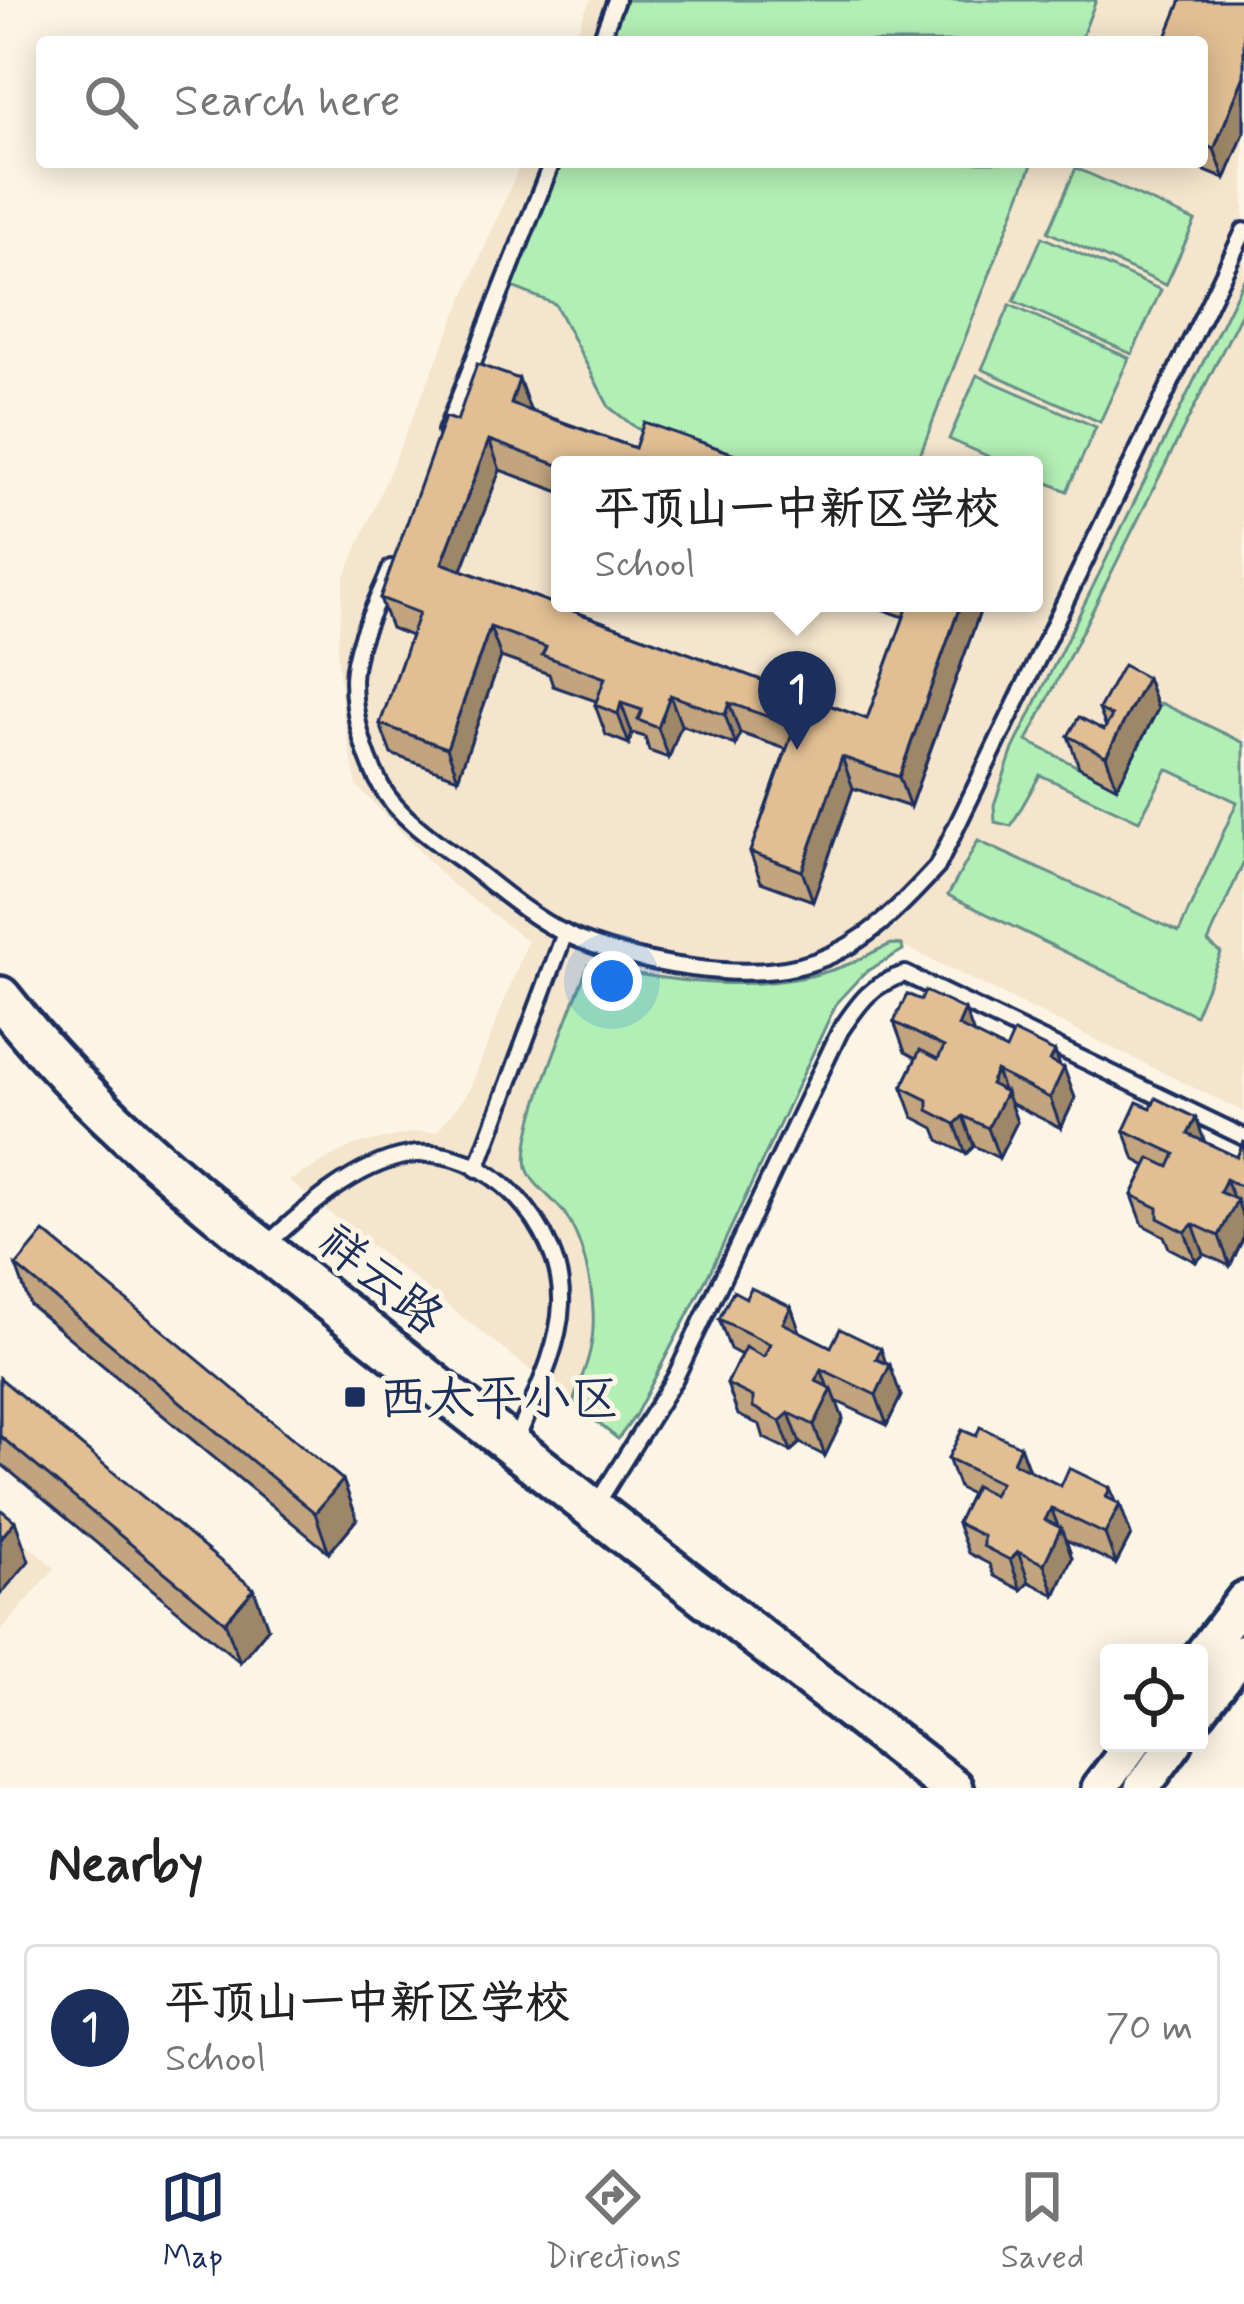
<!DOCTYPE html>
<html lang="en">
<head>
<meta charset="utf-8">
<style>
	body { margin:0; font-family:Mynerve,"LXGW WenKai TC",sans-serif; background:#f2f2f2; color:#222 }
	.controls { position:absolute; right:36px; bottom:36px; display:grid; overflow:hidden; border-radius:12px; box-shadow:0 6px 30px #0003 }
	.controls button { width:108px; height:108px; display:grid; place-items:center; padding:0; border:0; border-bottom:3px solid #e0e0e0; background:#fff; color:#222; font:60px sans-serif }
	.you { position:absolute; left:612px; top:981px; width:42px; height:42px; margin:-30px; border:9px solid #fff; border-radius:50%; background:#1a73e8; box-shadow:0 0 0 18px #1a73e833 }
	.badge { display:grid; place-items:center; width:78px; height:78px; border-radius:50%; background:#1b2f5e; color:#fff; font-size:39px; font-weight:700 }
	.pin { position:absolute; translate:-50% -99px; filter:drop-shadow(0 3px 6px #0008) }
	.pin::after { content:''; position:absolute; top:63px; width:42px; height:36px; background:inherit; clip-path:polygon(0 0,100% 0,50% 100%) }
	.popup { position:absolute; left:551px; top:456px; width:492px; height:156px; box-sizing:border-box; display:grid; place-content:center; border-radius:12px; background:#fff; filter:drop-shadow(0 3px 9px #0005); font-size:39px; white-space:nowrap; color:#767676 }
	.popup b { font-size:45px; color:#222 }
	.popup::after { content:''; position:absolute; left:50%; top:100%; margin-left:-24px; border:24px solid transparent; border-top-color:#fff }
	.list { margin:0; padding:0; list-style:none }
	h2 { display:flex; justify-content:space-between; align-items:center; height:156px; margin:0; padding:0 48px; font-size:51px }
	h2 small { font-size:39px; font-weight:400; color:#767676 }
	.list li { display:grid; grid-template-columns:78px 1fr auto; gap:36px; align-items:center; box-sizing:border-box; height:168px; margin:0 24px 24px; padding:0 24px; border:3px solid #e0e0e0; border-radius:12px }
	.list b { display:block; font-size:45px; white-space:nowrap }
	.list p { margin:0; font-size:39px; white-space:nowrap; color:#767676 }
	.list em { font-size:39px; font-style:normal; color:#767676 }
	.icon { flex:none; width:66px; height:66px; fill:none; stroke:currentColor; stroke-width:2; stroke-linecap:round; stroke-linejoin:round }
	.map { position:relative; flex:none; width:1244px; height:1788px; overflow:hidden }
	.search { position:absolute; background:#fff; box-shadow:0 6px 30px #0003; left:36px; right:36px; top:36px; height:132px; display:flex; align-items:center; gap:30px; box-sizing:border-box; padding:0 42px; border-radius:12px; color:#767676; font-size:45px }
	.sheet { height:348px; background:#fff }
	nav { display:flex; justify-content:space-around; align-items:center; box-sizing:border-box; height:168px; border-top:3px solid #e0e0e0; background:#fff; font-size:33px; color:#767676 }
	nav a { display:grid; justify-items:center; gap:6px }
	nav .on { color:#1b2f5e }
	.map>svg:first-child { display:block }
	.built { fill:#f4e5cc; fill-rule:evenodd }
	.green { fill:#b2efb5; stroke:#668f8a; stroke-width:3 }
	.lines { fill:none; stroke-linecap:round; stroke-linejoin:round }
	.service-casing { stroke:#1b2f5e; stroke-width:22 }
	.tertiary-casing { stroke:#1b2f5e; stroke-width:42 }
	.secondary-casing { stroke:#1b2f5e; stroke-width:48 }
	.service { stroke:#fcf5e5; stroke-width:14 }
	.tertiary { stroke:#fcf5e5; stroke-width:33 }
	.secondary { stroke:#fcf5e5; stroke-width:39 }
	.wall { fill:#c2a47e; stroke:#1b2f5e; stroke-width:3 }
	.shaded-wall { fill:#9e8667; stroke:#1b2f5e; stroke-width:3 }
	.building { fill:#e1bf93; stroke:#1b2f5e; stroke-width:3 }
	.poi-dot { fill:#1b2f5e; stroke:#fcf5e5; stroke-width:4.5 }
	.labels { text-anchor:middle; stroke-width:10; stroke-linejoin:round; paint-order:stroke }
	.street-label { font-size:48px; fill:#1b2f5e; stroke:#fcf5e5 }
	.poi-label { font-size:48px; fill:#1b2f5e; stroke:#fcf5e5; text-anchor:start }
</style>
</head>
<body>
<div class="map">
<svg width="1244" height="1788" viewBox="0 0 1244 1788">
	<rect width="100%" height="100%" fill="#fcf5e5"/>
	<filter id="ink" filterUnits="userSpaceOnUse"><feTurbulence type="fractalNoise" baseFrequency=".00833" numOctaves="2"/><feDisplacementMap in="SourceGraphic" scale="24" xChannelSelector="R" yChannelSelector="G"/><feConvolveMatrix kernelMatrix="1 2 1 2 8 2 1 2 1" color-interpolation-filters="sRGB"/></filter>
	<g filter="url(#ink)">
		<g class="built">
			<path d="M 590,0 L 1244,0 L 1244,1112 L 903,946 L 903,950 L 864,973 L 837,1002 L 712,1268 L 635,1416 L 618,1439 L 289,1181 L 353,1145 L 416,1132 L 437,1132 L 469,1091 L 528,941 L 448,881 L 357,786 L 343,715 L 337,650 L 344,579 L 521,162 L 1202,162 L 1202,42 L 572,42 ZM 560,465 L 1034,465 L 1034,603 L 560,603 Z"/>
			<polygon points="0,1521 55,1568 0,1632"/>
		</g>
		<g class="green">
			<polygon points="625,0 1096,0 1080,42 609,42"/>
			<polygon points="561,162 1033,162 916,465 731,465 636,428 609,407 555,304 512,287"/>
			<polygon points="1076,168 1195,221 1166,285 1048,232"/>
			<polygon points="1042,237 1161,290 1132,354 1014,301"/>
			<polygon points="1244,279 1244,308 1027,741 1116,786 1161,703 1244,743 1244,861 1208,942 1221,953 1195,1015 948,895 978,841 1179,932 1237,802 1167,769 1139,821 1040,775 1011,826 995,822 994,805 1013,749"/>
			<polygon points="1010,305 1129,358 1100,422 982,369"/>
			<polygon points="977,375 1096,427 1067,491 1034,477 1034,465 1008,465 949,439"/>
			<path d="M 892,944 L 902,945 L 903,950 L 864,973 L 837,1002 L 712,1268 L 635,1416 L 618,1439 L 573,1403 C 578,1386 586,1369 590,1351 C 599,1311 588,1252 567,1217 C 557,1200 531,1186 527,1167 C 519,1129 573,1007 588,965 C 672,982 766,997 849,964 C 864,958 877,949 892,944 Z"/>
		</g>
		<g class="lines">
			<g class="service-casing">
				<g id="service">
					<polyline points="600,42 616,0"/>
					<polyline points="446,431 552,162"/>
					<path d="M 391,568 C 377,603 354,643 353,680 C 353,715 364,755 381,786 C 397,815 434,841 461,860 C 494,885 528,916 566,934 C 630,963 748,986 816,961 C 867,943 901,906 937,867 L 1244,231"/>
					<polyline points="477,1169 565,933"/>
					<path d="M 263,1248 C 302,1212 354,1164 409,1155 C 488,1142 564,1229 561,1304 C 559,1352 533,1399 515,1443"/>
					<path d="M 596,1505 L 675,1378 L 840,1031 C 859,1003 871,984 905,974 L 1244,1137"/>
				</g>
			</g>
			<g class="tertiary-casing">
				<g id="tertiary">
					<polyline points="1199,1658 1244,1599"/>
					<polyline points="1199,1711 1244,1651"/>
					<polyline points="1099,1788 1133,1743"/>
					<polyline points="1142,1788 1175,1743"/>
				</g>
			</g>
			<g class="secondary-casing">
				<path id="secondary" d="M 0,997 C 105,1132 245,1234 377,1339 C 568,1491 760,1639 952,1788"/>
			</g>
			<use href="#service" class="service"/>
			<use href="#tertiary" class="tertiary"/>
			<use href="#secondary" class="secondary"/>
		</g>
		<g class="wall">
			<polygon points="1244,0 1244,133 1225,179 1183,162 1202,162 1202,42"/>
			<polygon points="519,379 530,410 635,448 766,465 560,465 560,492 500,470 462,570 867,719 904,617 865,603 983,603 910,807 853,788 813,901 761,882 750,852 786,749 740,733 736,745 681,725 669,758 649,751 645,737 632,733 629,744 606,735 595,705 596,701 553,686 549,674 501,657 458,778 391,754 380,724 411,636 391,628 380,598 457,421"/>
			<polygon points="1147,678 1158,709 1117,787 1079,767 1068,736 1104,730 1106,727 1099,709"/>
			<polygon points="921,1000 965,1010 973,1034 1006,1050 1060,1066 1075,1098 1061,1128 1010,1103 1017,1122 999,1158 974,1146 966,1154 939,1140 934,1128 913,1117 902,1087 916,1058 905,1052 894,1022"/>
			<polygon points="1151,1108 1196,1118 1204,1142 1237,1157 1244,1141 1244,1213 1241,1211 1244,1220 1244,1237 1230,1266 1204,1254 1196,1262 1169,1248 1164,1236 1143,1225 1132,1195 1146,1166 1135,1160 1124,1130"/>
			<polygon points="16,1266 343,1480 357,1519 329,1553 30,1305"/>
			<polygon points="746,1298 791,1307 799,1331 831,1347 886,1364 901,1396 887,1425 836,1401 843,1419 825,1456 800,1443 791,1451 764,1438 760,1425 738,1415 727,1384 741,1355 730,1349 719,1319"/>
			<polygon points="0,1378 268,1628 240,1662 0,1463"/>
			<polygon points="976,1436 1020,1446 1029,1470 1061,1486 1110,1488 1131,1535 1116,1564 1066,1540 1072,1558 1055,1595 1029,1582 1021,1590 994,1576 989,1564 968,1553 957,1523 971,1494 959,1488 948,1458"/>
		</g>
		<g class="shaded-wall">
			<polygon points="1244,76 1244,133 1225,179 1214,149"/>
			<polygon points="519,379 530,410 522,434 511,404"/>
			<polygon points="489,440 500,470 453,593 442,563"/>
			<polygon points="961,603 983,603 910,807 899,777"/>
			<polygon points="490,627 501,657 458,778 447,748"/>
			<polygon points="1147,678 1158,709 1117,787 1106,756"/>
			<polygon points="670,695 681,725 669,758 658,728"/>
			<polygon points="621,703 632,733 629,744 618,714"/>
			<polygon points="729,703 740,733 736,745 725,715"/>
			<polygon points="842,757 853,788 813,901 802,871"/>
			<polygon points="965,1010 976,1040 958,1026"/>
			<polygon points="1055,1052 1062,1072 1064,1068 1075,1098 1061,1128 1050,1098 1050,1061"/>
			<polygon points="996,1071 1005,1095 1006,1092 1017,1122 999,1158 988,1128 990,1084"/>
			<polygon points="963,1116 974,1146 966,1154 955,1124"/>
			<polygon points="1196,1118 1207,1148 1188,1134"/>
			<polygon points="1226,1179 1235,1203 1237,1200 1244,1220 1244,1237 1230,1266 1219,1236 1220,1192"/>
			<polygon points="1193,1224 1204,1254 1196,1262 1185,1232"/>
			<polygon points="791,1307 802,1337 783,1323"/>
			<polygon points="881,1349 888,1369 890,1365 901,1396 887,1425 876,1395 876,1359"/>
			<polygon points="821,1369 830,1393 832,1389 843,1419 825,1456 814,1425 816,1381"/>
			<polygon points="789,1413 800,1443 791,1451 780,1421"/>
			<polygon points="1020,1446 1031,1477 1013,1462"/>
			<polygon points="343,1480 357,1519 329,1553 315,1513"/>
			<polygon points="1110,1488 1118,1509 1120,1504 1131,1535 1116,1564 1105,1534 1106,1497"/>
			<polygon points="1051,1508 1060,1531 1061,1528 1072,1558 1055,1595 1044,1564 1045,1520"/>
			<polygon points="15,1521 29,1561 0,1595 0,1539"/>
			<polygon points="1018,1552 1029,1582 1021,1590 1010,1560"/>
			<polygon points="254,1589 268,1628 240,1662 225,1622"/>
		</g>
		<g class="building">
			<polygon points="1181,0 1244,0 1244,76 1214,149 1202,144 1202,42 1164,42"/>
			<polygon points="477,364 519,379 511,404 635,448 644,422 766,465 560,466 489,440 442,563 867,719 909,603 961,603 899,777 842,757 802,871 750,852 795,726 729,703 725,715 670,695 658,728 638,720 642,710 621,703 618,714 595,705 605,678 542,655 546,647 490,627 447,748 380,724 419,613 380,598 445,417 457,421"/>
			<polygon points="1123,665 1147,678 1106,756 1068,736 1079,717 1104,730 1112,716 1099,709"/>
			<polygon points="925,991 965,1010 958,1026 1006,1050 1014,1032 1055,1052 1050,1061 1064,1068 1050,1098 996,1071 990,1084 1006,1092 988,1128 963,1116 955,1124 928,1110 928,1100 902,1087 920,1050 938,1059 944,1047 894,1022 907,994 921,1000"/>
			<polygon points="1156,1098 1196,1118 1188,1134 1237,1157 1244,1141 1244,1188 1226,1179 1220,1192 1237,1200 1219,1236 1193,1224 1185,1232 1158,1218 1158,1208 1132,1195 1150,1158 1169,1167 1175,1154 1124,1130 1137,1102 1151,1108"/>
			<polygon points="44,1232 343,1480 315,1513 16,1266"/>
			<polygon points="751,1288 791,1307 783,1323 831,1347 840,1329 881,1349 876,1359 890,1365 876,1395 821,1369 816,1381 832,1389 814,1425 789,1413 780,1421 753,1407 753,1397 727,1384 745,1347 764,1357 770,1344 719,1319 733,1291 746,1298"/>
			<polygon points="0,1378 254,1589 225,1622 0,1436"/>
			<polygon points="980,1427 1020,1446 1013,1462 1061,1486 1069,1468 1110,1488 1106,1497 1120,1504 1105,1534 1051,1508 1045,1520 1061,1528 1044,1564 1018,1552 1010,1560 983,1546 983,1536 957,1523 975,1486 993,1495 1000,1483 948,1458 962,1430 976,1436"/>
			<polygon points="0,1509 15,1521 0,1539"/>
		</g>
	</g>
	<rect class="poi-dot" x="343" y="1385" width="24" height="24" rx="6"/>
	<g class="labels">
		<g class="street-label">
			<text transform="translate(382 1278) rotate(39)" y="17">祥云路</text>
		</g>
		<g class="poi-label">
			<text x="379" y="1414">西太平小区</text>
		</g>
	</g>
</svg>
<div class="controls">
<button><svg class="icon" aria-label="locate" viewBox="0 0 24 24"><circle cx="12" cy="12" r="6"/><path d="M12 2v4M12 18v4M2 12h4M18 12h4"/></svg></button>
</div>
<div class="you"></div>
<div class="pin badge" style="left:797px;top:750px">1</div>
<div class="popup"><b>平顶山一中新区学校</b>School</div>
<div class="search"><svg class="icon" aria-label="search" viewBox="0 0 24 24"><circle cx="10" cy="10" r="6"/><path d="M15 15l6 6"/></svg>Search here</div>
</div>
<section class="sheet">
<h2>Nearby<small></small></h2>
<ul class="list">
<li><span class="badge">1</span><div><b>平顶山一中新区学校</b><p>School</p></div><em>70 m</em></li>
</ul>
</section>
<nav>
<a class="on"><svg class="icon" aria-label="map" viewBox="0 0 24 24"><path d="M3 6l6-2 6 2 6-2v14l-6 2-6-2-6 2zM9 4v14M15 6v14"/></svg>Map</a>
<a><svg class="icon" aria-label="directions" viewBox="0 0 24 24"><path d="M12 3l9 9-9 9-9-9zM9 14v-3h6M13 9l2 2-2 2"/></svg>Directions</a>
<a><svg class="icon" aria-label="saved" viewBox="0 0 24 24"><path d="M7 4h10v16l-5-4-5 4z"/></svg>Saved</a>
</nav>
</body>
</html>
